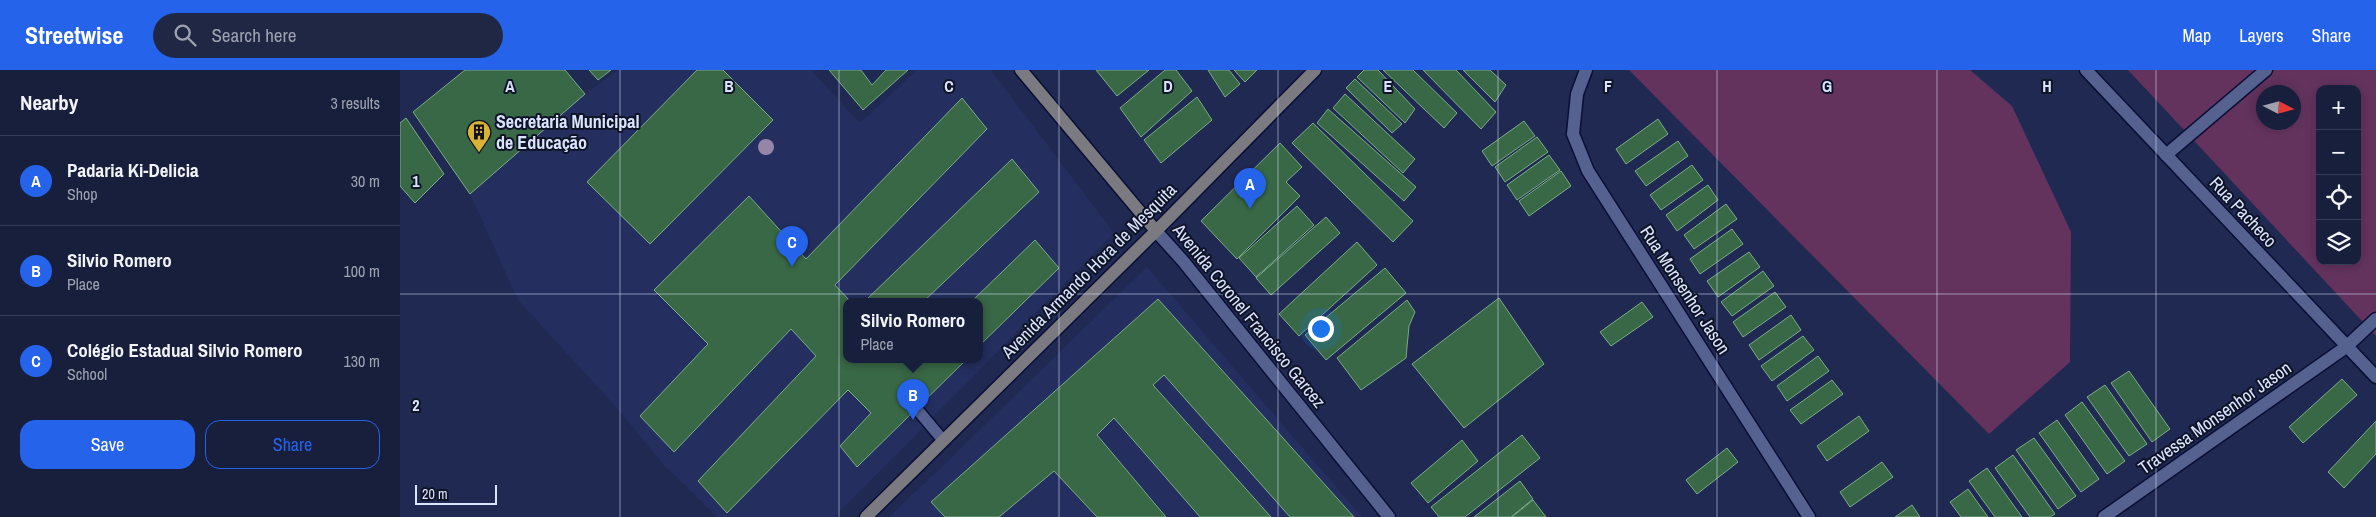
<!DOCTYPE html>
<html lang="en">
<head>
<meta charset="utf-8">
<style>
	body { margin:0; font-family:"Archivo Narrow",sans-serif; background:#202744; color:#f1f3f6 }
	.controls { position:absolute; right:15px; top:15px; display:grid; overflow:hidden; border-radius:10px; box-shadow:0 2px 12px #0003 }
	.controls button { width:45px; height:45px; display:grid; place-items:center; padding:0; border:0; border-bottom:1px solid #363d57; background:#171f3d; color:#f1f3f6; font:25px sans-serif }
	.compass { position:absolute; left:1856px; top:15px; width:45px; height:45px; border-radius:50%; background:#171f3d; box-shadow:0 2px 12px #0003; rotate:96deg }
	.scale { position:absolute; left:15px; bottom:12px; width:82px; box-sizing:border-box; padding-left:5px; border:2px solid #dbe4fe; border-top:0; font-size:14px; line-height:18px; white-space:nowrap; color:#dbe4fe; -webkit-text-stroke:4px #0f1326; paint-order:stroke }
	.you { position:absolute; left:920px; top:258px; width:18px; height:18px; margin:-12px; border:4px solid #fff; border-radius:50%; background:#1a73e8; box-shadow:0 0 0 8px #1a73e833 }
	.badge { display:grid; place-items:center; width:32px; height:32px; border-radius:50%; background:#2563eb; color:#fff; font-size:16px; font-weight:700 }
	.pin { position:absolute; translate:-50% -41px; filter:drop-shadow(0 1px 2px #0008) }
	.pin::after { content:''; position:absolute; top:26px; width:18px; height:15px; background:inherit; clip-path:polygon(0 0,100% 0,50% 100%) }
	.popup { position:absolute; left:443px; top:228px; width:140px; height:65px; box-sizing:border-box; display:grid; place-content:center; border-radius:10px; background:#171f3d; filter:drop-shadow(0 1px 4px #0005); font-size:16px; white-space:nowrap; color:#9ea2b0 }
	.popup b { font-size:19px; color:#f1f3f6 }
	.popup::after { content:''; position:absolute; left:50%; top:100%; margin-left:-10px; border:10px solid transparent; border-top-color:#171f3d }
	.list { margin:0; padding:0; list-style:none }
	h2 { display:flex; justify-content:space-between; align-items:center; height:65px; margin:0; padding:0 20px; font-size:21px }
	h2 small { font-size:16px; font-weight:400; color:#9ea2b0 }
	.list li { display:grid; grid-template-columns:32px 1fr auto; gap:15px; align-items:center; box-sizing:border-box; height:90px; padding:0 20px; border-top:1px solid #363d57 }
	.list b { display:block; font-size:19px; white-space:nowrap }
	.list p { margin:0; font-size:16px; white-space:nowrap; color:#9ea2b0 }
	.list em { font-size:16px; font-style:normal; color:#9ea2b0 }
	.actions { display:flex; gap:10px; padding:15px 20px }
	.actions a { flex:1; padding:11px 0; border:1px solid #2563eb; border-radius:15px; text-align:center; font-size:18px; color:#2563eb }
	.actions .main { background:#2563eb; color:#fff }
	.icon { flex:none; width:28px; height:28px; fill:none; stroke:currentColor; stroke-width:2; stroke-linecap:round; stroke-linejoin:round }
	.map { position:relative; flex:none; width:1976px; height:447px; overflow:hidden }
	header { display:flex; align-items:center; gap:30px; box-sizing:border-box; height:70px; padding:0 25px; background:#2563eb; color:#fff }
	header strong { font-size:24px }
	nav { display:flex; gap:28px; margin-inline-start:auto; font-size:18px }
	.search { width:350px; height:45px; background:#202744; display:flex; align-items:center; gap:12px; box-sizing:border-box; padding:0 18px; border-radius:28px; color:#9ea2b0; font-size:19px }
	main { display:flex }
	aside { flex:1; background:#171f3d }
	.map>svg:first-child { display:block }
	.built { fill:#242f5f; fill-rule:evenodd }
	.green { fill:#63335e; fill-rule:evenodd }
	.building { fill:#396846; stroke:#7bac87 }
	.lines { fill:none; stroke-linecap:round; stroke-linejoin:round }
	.lane-casing { stroke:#0a0f36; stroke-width:14 }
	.street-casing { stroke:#0a0f36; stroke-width:15 }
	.secondary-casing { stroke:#0a0f36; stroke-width:15 }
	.lane { stroke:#556290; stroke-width:11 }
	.street { stroke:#556290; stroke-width:12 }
	.secondary { stroke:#7a7a80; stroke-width:12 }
	.tree { fill:#9586a8 }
	.grid { fill:none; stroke:#dbe4fe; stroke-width:1; stroke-opacity:0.55 }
	.labels { text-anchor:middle; stroke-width:4; stroke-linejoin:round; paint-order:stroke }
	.poi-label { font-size:18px; font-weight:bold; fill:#dbe4fe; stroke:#0f1326; text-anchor:start }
	.street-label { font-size:18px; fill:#dbe4fe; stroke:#0f1326 }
	.grid-label { font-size:16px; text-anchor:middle; font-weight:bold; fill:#dbe4fe; stroke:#0f1326; stroke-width:4; stroke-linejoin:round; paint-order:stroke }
</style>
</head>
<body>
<header>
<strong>Streetwise</strong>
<div class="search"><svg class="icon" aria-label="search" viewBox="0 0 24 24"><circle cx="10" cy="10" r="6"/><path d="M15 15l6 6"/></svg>Search here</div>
<nav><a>Map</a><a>Layers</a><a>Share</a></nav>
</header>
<main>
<aside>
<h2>Nearby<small>3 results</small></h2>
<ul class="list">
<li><span class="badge">A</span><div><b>Padaria Ki-Delicia</b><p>Shop</p></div><em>30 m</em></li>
<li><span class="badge">B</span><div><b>Silvio Romero</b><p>Place</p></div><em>100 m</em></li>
<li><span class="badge">C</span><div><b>Colégio Estadual Silvio Romero</b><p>School</p></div><em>130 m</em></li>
</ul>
<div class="actions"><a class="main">Save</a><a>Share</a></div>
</aside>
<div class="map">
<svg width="1976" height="447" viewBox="0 0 1976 447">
	<rect width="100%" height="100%" fill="#1f2951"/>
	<g class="built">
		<path d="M 218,0 L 411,0 L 460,53 L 517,0 L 591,0 L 714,163 L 435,447 L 317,447 L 262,393 L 217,338 L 118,230 L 70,124 L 185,24 ZM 447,231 L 579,231 L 579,289 L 447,289 Z"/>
		<polygon points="747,197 962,447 489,447 555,384"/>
	</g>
	<g class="green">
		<polygon points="1229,0 1570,0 1612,36 1671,162 1670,292 1589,364"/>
		<path d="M 1728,0 L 1976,0 L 1976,266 ZM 1920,19 L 1957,19 L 1957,191 L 1920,191 ZM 1864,22 L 1894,22 L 1894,52 L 1864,52 Z"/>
	</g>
	<g class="building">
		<polygon points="65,0 165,0 185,24 70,124 13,42"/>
		<polygon points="189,0 211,0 198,10"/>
		<polygon points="297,0 323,0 373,50 250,174 187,112"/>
		<polygon points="429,0 461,0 472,15 486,0 508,0 463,40"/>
		<polygon points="696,0 749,0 717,26"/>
		<polygon points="765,0 776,0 792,21 741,67 720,38"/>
		<polygon points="808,0 829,0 840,14 825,27"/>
		<polygon points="834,0 857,0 845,12"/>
		<polygon points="964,0 978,0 1015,39 1005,53 957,7"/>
		<polygon points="983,0 1013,0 1057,43 1044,58"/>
		<polygon points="1023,0 1056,0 1096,42 1081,59"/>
		<polygon points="1063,0 1090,0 1106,15 1095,32"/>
		<polygon points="955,9 1002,54 992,63 946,18"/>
		<polygon points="945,24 1015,89 1003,103 933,38"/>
		<polygon points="797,27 812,50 761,93 744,70"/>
		<polygon points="562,28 587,59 435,215 450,231 447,231 447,289 567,289 457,397 440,376 471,343 448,320 327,443 298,411 416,286 391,259 274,382 240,346 308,274 254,220 349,126 406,189"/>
		<polygon points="928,39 1016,117 1004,131 917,53"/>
		<polygon points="6,48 44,104 15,133 0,116 0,53"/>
		<polygon points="1258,49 1268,64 1226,94 1216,79"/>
		<polygon points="1124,51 1135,66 1092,96 1082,81"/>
		<polygon points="913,53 1013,151 993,172 892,73"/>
		<polygon points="1137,67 1148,82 1105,112 1095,97"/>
		<polygon points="1278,71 1288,86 1246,116 1235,101"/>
		<polygon points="880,73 902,97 886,112 900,126 837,189 801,151"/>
		<polygon points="1149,85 1160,100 1117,130 1107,115"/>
		<polygon points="612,89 639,122 524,231 465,231"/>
		<polygon points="1292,95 1303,110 1261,140 1250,125"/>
		<polygon points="1161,101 1171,116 1129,146 1119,131"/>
		<polygon points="1308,115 1318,130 1277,161 1266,145"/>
		<polygon points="1326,134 1337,149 1294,179 1284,165"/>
		<polygon points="897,136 914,155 856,207 839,188"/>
		<polygon points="926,147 940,163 871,225 856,208"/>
		<polygon points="1332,159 1343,174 1300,204 1290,189"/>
		<polygon points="635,170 659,198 579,276 579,231 572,231"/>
		<polygon points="957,172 977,195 899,266 879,244"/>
		<polygon points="1349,182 1360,197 1318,227 1307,211"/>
		<polygon points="985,198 1006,223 926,290 905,265"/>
		<polygon points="1363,201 1374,216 1332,246 1321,232"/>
		<polygon points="1375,222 1386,237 1343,267 1333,252"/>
		<polygon points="1099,228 1144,294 1064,358 1012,294"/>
		<polygon points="758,229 954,447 890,447 764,305 753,315 871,447 800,447 714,348 697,365 766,447 697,447 654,401 599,447 545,447 531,432"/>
		<polygon points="1007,230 1015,242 1009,256 1006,288 961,320 937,288"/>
		<polygon points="1242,232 1253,247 1211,276 1200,262"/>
		<polygon points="1391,245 1401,260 1359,290 1349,275"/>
		<polygon points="1403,266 1414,280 1372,311 1361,296"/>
		<polygon points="1418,286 1429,301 1387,331 1377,316"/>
		<polygon points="1729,301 1770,359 1752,372 1711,313"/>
		<polygon points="1942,309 1957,325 1903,373 1889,357"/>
		<polygon points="1432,310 1443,324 1401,354 1390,340"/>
		<polygon points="1705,315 1747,374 1729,386 1687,327"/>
		<polygon points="1682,332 1725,391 1707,404 1665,345"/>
		<polygon points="1459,346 1469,361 1427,391 1417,376"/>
		<polygon points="1657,350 1699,409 1681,422 1639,363"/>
		<polygon points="1976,351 1976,384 1944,418 1928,402"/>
		<polygon points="1122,365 1140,388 1065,447 1039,447 1031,437"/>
		<polygon points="1634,368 1676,426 1658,439 1616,380"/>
		<polygon points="1062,370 1078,391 1028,433 1011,413"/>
		<polygon points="1327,378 1338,392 1297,424 1286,410"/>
		<polygon points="1613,385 1655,444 1650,447 1630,447 1595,398"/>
		<polygon points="1482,392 1493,407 1450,437 1440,422"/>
		<polygon points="1587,398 1622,447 1595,447 1569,411"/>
		<polygon points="1120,411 1133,429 1111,447 1074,447"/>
		<polygon points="1568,419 1588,447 1561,447 1550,432"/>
		<polygon points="1133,430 1146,447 1112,447"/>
		<polygon points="1512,435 1520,447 1495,447"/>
	</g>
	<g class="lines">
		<g class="lane-casing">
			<polyline id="lane" points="516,338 542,369"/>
		</g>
		<g class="street-casing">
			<g id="street">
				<polyline points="1186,0 1177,24 1173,64 1188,101 1409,447"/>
				<polyline points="1686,0 1976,307"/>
				<polyline points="1766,85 1866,0"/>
				<polyline points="756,161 783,191 989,447"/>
				<polyline points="1704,447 1946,277 1976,249"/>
			</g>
		</g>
		<g class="secondary-casing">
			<g id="secondary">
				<polyline points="621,0 756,161"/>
				<polyline points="466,447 756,161 915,0"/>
			</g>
		</g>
		<use href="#lane" class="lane"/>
		<use href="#street" class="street"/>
		<use href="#secondary" class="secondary"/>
	</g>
	<circle class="tree" cx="366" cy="77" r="8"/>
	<path class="grid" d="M 220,0 L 220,447M 439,0 L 439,447M 659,0 L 659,447M 878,0 L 878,447M 1098,0 L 1098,447M 1317,0 L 1317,447M 1537,0 L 1537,447M 1756,0 L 1756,447M 0,224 L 1976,224"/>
	<defs>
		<g id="building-pin" transform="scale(1.25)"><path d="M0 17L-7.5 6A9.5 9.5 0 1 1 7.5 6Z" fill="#d9b334" stroke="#0f1326"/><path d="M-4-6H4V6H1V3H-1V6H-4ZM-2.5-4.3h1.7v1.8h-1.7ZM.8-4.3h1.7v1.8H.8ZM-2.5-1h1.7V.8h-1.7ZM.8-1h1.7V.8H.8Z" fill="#111"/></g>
	</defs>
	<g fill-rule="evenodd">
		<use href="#building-pin" x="79" y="62"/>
	</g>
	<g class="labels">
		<g class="poi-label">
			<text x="96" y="58">Secretaria Municipal<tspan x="96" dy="21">de Educação</tspan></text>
		</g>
		<g class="street-label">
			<text transform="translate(1843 142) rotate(47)" y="6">Rua Pacheco</text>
			<text transform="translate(689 201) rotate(-45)" y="6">Avenida Armando Hora de Mesquita</text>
			<text transform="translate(1285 220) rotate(57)" y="6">Rua Monsenhor Jason</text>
			<text transform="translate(849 246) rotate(51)" y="6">Avenida Coronel Francisco Garcez</text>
			<text transform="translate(1815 348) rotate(-35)" y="6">Travessa Monsenhor Jason</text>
		</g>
	</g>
	<g class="grid-label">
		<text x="110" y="22">A</text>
		<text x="329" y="22">B</text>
		<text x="549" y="22">C</text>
		<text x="768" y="22">D</text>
		<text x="988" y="22">E</text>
		<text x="1208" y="22">F</text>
		<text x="1427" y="22">G</text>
		<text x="1647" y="22">H</text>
		<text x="16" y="117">1</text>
		<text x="16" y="341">2</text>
	</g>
</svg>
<div class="controls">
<button>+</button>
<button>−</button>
<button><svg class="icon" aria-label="locate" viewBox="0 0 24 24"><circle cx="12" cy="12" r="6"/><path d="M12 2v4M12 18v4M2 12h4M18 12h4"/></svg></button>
<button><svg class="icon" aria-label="layers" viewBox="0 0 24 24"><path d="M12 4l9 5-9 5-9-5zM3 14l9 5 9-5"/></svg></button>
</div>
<svg class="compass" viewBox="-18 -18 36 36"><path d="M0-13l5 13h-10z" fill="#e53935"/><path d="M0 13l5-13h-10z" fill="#9ea2b0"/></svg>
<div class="scale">20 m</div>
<div class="you"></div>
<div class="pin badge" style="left:850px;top:139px">A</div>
<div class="pin badge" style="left:513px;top:350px">B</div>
<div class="popup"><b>Silvio Romero</b>Place</div>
<div class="pin badge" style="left:392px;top:197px">C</div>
</div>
</main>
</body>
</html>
